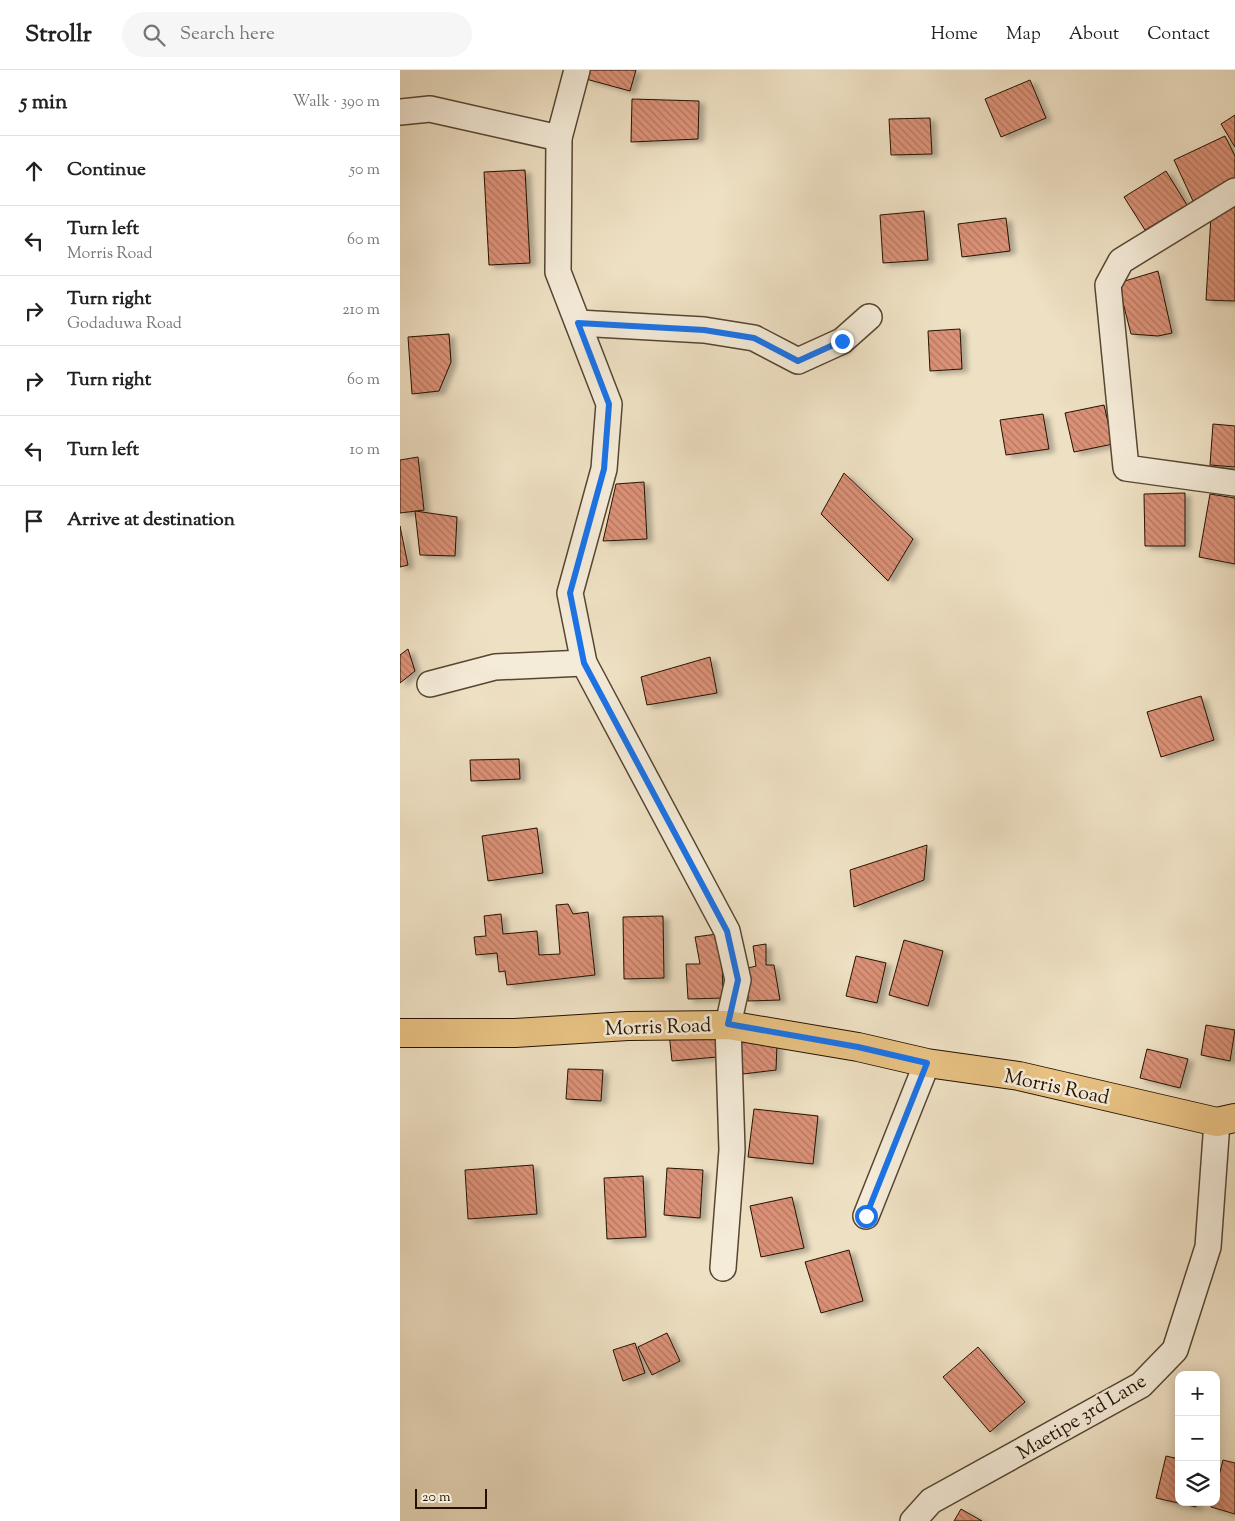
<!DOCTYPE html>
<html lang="en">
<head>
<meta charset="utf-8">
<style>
	body { margin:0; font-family:"Sorts Mill Goudy",serif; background:#f6f6f6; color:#222 }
	.controls { position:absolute; right:15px; bottom:15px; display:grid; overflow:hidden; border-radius:10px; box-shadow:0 2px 12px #0003 }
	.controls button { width:45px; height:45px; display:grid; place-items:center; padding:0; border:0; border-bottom:1px solid #e0e0e0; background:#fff; color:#222; font:25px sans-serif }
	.scale { position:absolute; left:15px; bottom:12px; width:72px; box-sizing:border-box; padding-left:5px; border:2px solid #241200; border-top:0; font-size:14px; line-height:18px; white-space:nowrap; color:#241200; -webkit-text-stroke:4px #f4ebd8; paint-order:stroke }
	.stop { position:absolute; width:15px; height:15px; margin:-11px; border:4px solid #1a73e8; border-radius:50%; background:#fff }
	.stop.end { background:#1a73e8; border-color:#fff; box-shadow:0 1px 5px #0008 }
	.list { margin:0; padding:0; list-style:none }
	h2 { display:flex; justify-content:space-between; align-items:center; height:65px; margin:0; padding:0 20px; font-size:21px }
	h2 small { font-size:16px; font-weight:400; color:#767676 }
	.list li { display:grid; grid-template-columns:32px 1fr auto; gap:15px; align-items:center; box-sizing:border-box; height:70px; padding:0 20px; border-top:1px solid #e0e0e0 }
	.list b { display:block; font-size:19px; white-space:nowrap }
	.list p { margin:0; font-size:16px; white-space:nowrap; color:#767676 }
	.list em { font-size:16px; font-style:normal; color:#767676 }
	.icon { flex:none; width:28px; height:28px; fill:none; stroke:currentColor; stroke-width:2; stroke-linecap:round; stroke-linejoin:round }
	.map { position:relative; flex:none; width:835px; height:1451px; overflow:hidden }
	header { display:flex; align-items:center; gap:30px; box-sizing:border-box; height:70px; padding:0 25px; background:#fff; border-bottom:1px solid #e0e0e0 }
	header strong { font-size:24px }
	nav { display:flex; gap:28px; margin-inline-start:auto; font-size:18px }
	.search { width:350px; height:45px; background:#f6f6f6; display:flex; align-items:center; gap:12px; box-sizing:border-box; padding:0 18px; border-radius:28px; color:#767676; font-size:19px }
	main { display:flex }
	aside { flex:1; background:#fff }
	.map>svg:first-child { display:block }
	.building { fill:url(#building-back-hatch); stroke:#241200; filter:url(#shadow) }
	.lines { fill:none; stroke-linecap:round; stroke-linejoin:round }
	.minor-casing { stroke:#564631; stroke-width:28 }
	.primary-casing { stroke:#241200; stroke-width:30 }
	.minor { stroke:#f4ebd8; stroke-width:25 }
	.primary { stroke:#e7c082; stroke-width:28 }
	.route { stroke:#1a73e8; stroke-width:6 }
	.labels { text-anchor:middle; stroke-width:5; stroke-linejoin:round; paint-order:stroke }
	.street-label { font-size:20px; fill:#241200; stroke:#f4ebd8 }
</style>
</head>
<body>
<header>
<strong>Strollr</strong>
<div class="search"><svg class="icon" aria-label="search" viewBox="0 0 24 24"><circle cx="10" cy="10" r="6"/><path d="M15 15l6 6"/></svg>Search here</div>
<nav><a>Home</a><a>Map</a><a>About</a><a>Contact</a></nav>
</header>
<main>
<aside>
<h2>5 min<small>Walk · 390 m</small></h2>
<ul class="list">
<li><svg class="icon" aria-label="ahead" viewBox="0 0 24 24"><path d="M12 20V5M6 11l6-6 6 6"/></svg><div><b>Continue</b></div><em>50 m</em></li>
<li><svg class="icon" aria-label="left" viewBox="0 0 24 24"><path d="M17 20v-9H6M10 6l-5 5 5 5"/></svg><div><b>Turn left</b><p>Morris Road</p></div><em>60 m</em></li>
<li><svg class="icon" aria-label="right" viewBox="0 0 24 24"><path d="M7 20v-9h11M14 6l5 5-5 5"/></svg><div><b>Turn right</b><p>Godaduwa Road</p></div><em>210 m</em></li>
<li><svg class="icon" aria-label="right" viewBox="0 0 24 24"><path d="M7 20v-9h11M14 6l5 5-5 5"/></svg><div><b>Turn right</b></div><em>60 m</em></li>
<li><svg class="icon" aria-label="left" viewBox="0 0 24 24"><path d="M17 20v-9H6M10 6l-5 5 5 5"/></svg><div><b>Turn left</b></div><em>10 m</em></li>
<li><svg class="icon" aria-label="arrive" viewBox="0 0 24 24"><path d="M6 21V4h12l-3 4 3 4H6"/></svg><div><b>Arrive at destination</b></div></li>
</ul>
</aside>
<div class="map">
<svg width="835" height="1451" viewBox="0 0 835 1451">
	<defs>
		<pattern id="building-back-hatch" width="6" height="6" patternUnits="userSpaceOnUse" patternTransform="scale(1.25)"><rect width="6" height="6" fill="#db9177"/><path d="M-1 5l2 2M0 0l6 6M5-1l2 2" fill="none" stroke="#b1755f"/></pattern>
		<filter id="shadow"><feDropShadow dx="5.5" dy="3" stdDeviation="2.5" flood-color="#0004"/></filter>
	</defs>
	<rect width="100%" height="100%" fill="#eee0c3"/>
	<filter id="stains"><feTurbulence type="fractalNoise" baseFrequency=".004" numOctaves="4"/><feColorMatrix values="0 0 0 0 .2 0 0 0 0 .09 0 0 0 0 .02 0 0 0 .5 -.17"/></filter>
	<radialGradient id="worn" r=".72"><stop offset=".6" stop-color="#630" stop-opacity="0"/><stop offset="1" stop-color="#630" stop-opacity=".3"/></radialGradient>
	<g class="building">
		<polygon points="188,0 236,0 230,21 186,9"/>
		<polygon points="630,10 646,48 601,67 585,29"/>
		<polygon points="232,29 299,31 298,69 231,72"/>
		<polygon points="835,45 835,77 821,54"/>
		<polygon points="530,48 532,84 491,85 489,49"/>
		<polygon points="825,66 835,86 835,110 793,131 774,90"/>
		<polygon points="125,100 130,193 89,195 84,102"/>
		<polygon points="766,101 787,135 745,160 724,127"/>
		<polygon points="835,137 835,231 806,230 811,146"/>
		<polygon points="524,141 528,190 483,193 480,145"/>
		<polygon points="606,148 610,181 562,187 558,154"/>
		<polygon points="758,201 772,263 758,266 731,264 718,213"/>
		<polygon points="560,259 562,299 530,301 528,261"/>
		<polygon points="49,264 51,292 39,321 12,324 8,267"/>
		<polygon points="704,335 713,374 674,382 665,343"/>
		<polygon points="643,344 649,379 606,385 600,350"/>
		<polygon points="813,354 835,356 835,397 810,395"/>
		<polygon points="18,387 24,440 0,443 0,390"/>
		<polygon points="444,403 513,469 488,511 421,444"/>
		<polygon points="244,412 247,469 203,471 216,414"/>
		<polygon points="785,423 785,476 745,476 744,424"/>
		<polygon points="810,424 835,428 835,494 799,487"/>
		<polygon points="15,441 57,447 55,486 20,485"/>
		<polygon points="0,456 8,495 0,497"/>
		<polygon points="8,579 15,601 0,613 0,585"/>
		<polygon points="310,587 317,623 247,635 241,607"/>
		<polygon points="801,626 814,670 761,687 747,642"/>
		<polygon points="119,689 120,709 71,711 70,690"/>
		<polygon points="137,758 143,803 88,811 82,766"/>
		<polygon points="527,775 524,810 454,837 450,800"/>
		<polygon points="168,834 173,844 188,842 195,905 107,915 105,901 99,902 97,883 76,885 74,867 86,866 84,846 101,844 103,864 137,861 139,885 160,884 156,835"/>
		<polygon points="263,846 264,908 224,909 223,847"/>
		<polygon points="317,864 322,889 323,928 288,929 286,894 300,894 295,867"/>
		<polygon points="504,870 543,881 528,936 489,925"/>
		<polygon points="366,874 366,895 374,895 380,930 348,931 348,898 356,896 353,876"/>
		<polygon points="456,886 486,893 477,933 446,926"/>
		<polygon points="806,955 835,960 830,991 801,985"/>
		<polygon points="269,963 316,964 317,987 272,991"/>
		<polygon points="337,966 377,974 376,1000 343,1004"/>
		<polygon points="747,979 788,989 780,1018 740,1008"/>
		<polygon points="168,999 203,1000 201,1031 166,1029"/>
		<polygon points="354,1039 418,1046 413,1094 348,1087"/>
		<polygon points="133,1095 137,1144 68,1149 65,1100"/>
		<polygon points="267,1098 303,1100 300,1148 264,1145"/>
		<polygon points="243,1106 246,1167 207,1169 204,1108"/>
		<polygon points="392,1127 404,1178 361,1187 350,1136"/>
		<polygon points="449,1180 463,1231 421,1243 405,1192"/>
		<polygon points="267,1263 280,1291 252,1305 238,1277"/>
		<polygon points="235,1273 245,1303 223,1311 213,1280"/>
		<polygon points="578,1277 625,1332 590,1362 543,1307"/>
		<polygon points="766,1386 779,1389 779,1432 797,1432 796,1437 756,1428"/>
		<polygon points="823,1390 835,1393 835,1444 811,1437 813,1432 816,1432 816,1418"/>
		<polygon points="561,1439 582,1451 554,1451"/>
	</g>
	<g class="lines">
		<g class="minor-casing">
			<g id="minor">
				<polyline points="177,0 159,68 158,202 209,334 204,399 170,523 184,593 327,861 338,910 328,955 332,1080 323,1198"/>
				<polyline points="0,42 30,39 159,68"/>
				<polyline points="835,121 721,191 708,215 726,398 835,413"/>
				<polyline points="178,253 304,260 354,268 398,291 442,271 469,247"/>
				<polyline points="30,614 95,597 184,593"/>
				<polyline points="466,1146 527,993"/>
				<polyline points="513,1451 531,1431 741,1315 775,1280 808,1177 817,1052"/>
			</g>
		</g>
		<g class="primary-casing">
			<polyline id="primary" points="0,963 115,963 228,956 328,955 458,977 527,993 619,1006 817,1052 835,1048"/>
		</g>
		<use href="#minor" class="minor"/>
		<use href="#primary" class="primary"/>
	</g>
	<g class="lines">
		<polyline class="route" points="442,271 398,291 354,268 304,260 178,253 209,334 204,399 170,523 184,593 327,861 338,910 328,954 458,977 527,993 466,1146"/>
	</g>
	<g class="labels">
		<g class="street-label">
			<text transform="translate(258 956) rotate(-2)" y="7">Morris Road</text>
			<text transform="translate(657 1016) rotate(12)" y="7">Morris Road</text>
			<text transform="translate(681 1346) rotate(-31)" y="7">Maetipe 3rd Lane</text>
		</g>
	</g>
	<rect width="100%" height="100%" filter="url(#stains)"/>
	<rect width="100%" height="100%" fill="url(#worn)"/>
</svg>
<div class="controls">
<button>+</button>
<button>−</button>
<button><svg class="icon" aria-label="layers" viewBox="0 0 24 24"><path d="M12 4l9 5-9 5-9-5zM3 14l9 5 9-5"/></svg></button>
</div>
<div class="scale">20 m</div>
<div class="stop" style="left:466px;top:1146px"></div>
<div class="stop end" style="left:442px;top:271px"></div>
</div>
</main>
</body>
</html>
